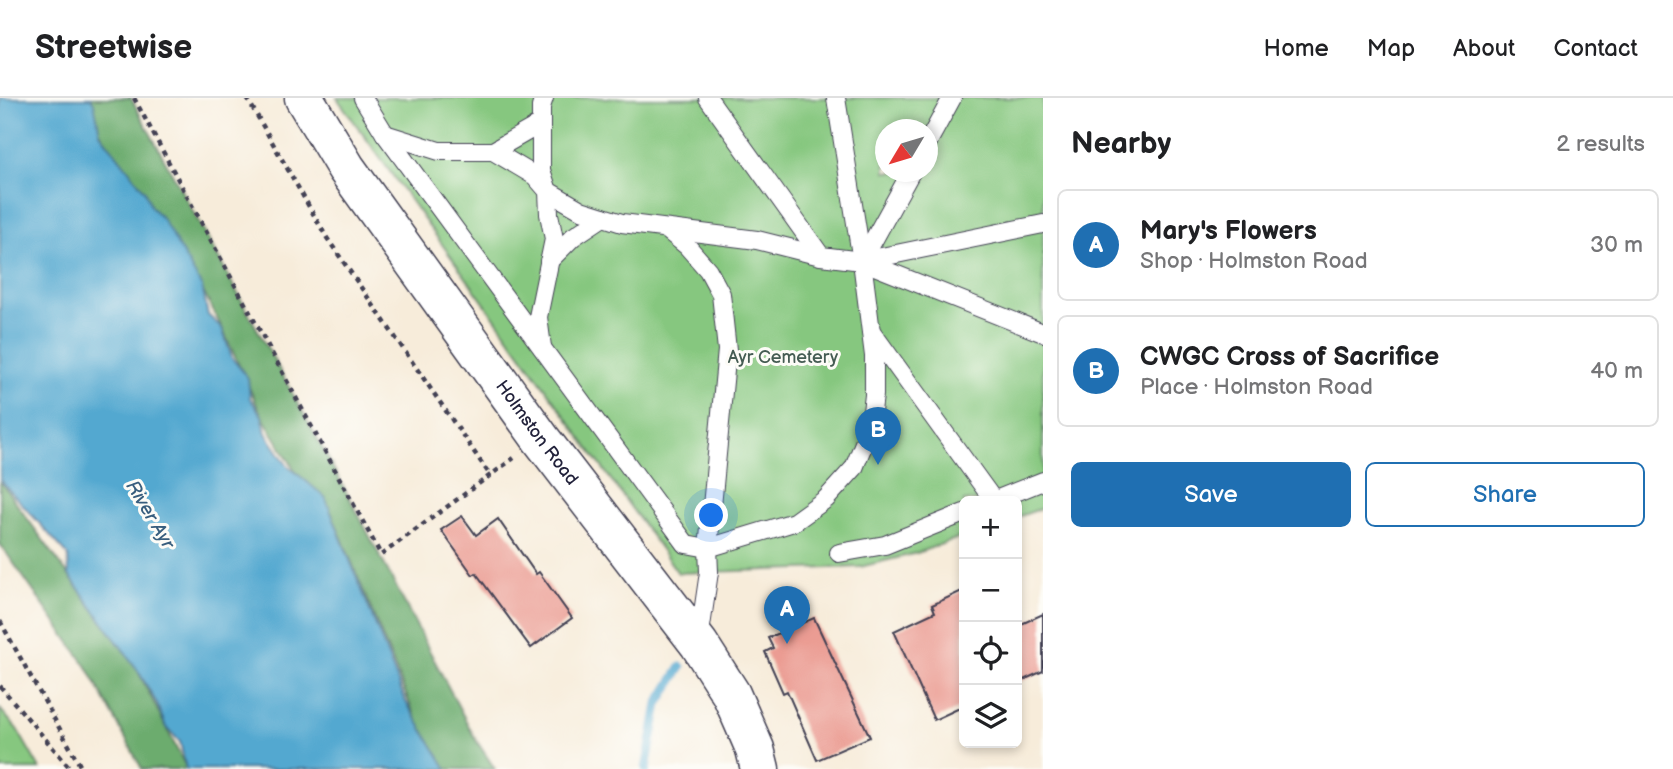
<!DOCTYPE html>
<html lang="en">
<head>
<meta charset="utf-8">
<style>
	body { margin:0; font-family:"Balsamiq Sans",sans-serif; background:#f2f2f2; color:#202124 }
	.controls { position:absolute; right:21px; bottom:21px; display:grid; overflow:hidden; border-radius:10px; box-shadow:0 4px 10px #0003 }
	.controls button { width:63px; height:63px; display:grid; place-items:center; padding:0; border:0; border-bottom:2px solid #e0e0e0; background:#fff; color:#202124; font:35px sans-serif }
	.compass { position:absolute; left:875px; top:21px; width:63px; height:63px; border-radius:50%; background:#fff; box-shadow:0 4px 10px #0003; rotate:232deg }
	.you { position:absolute; left:712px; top:418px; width:24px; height:24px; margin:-18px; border:5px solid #fff; border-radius:50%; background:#1a73e8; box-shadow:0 0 0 10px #1a73e833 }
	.badge { display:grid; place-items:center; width:46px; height:46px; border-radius:50%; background:#1f6fb2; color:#fff; font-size:23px; font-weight:700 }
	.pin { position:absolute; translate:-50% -58px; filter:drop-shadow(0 2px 4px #0008) }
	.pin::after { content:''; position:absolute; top:37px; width:24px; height:21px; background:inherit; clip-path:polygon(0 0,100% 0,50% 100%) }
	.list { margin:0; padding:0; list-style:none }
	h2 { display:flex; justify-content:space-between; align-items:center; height:91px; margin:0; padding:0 28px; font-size:30px }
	h2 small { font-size:23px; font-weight:400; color:#757577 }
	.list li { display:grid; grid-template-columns:46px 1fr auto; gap:21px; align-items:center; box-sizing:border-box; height:112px; margin:0 14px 14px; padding:0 14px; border:2px solid #e0e0e0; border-radius:10px }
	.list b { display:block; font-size:26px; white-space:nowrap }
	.list p { margin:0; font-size:23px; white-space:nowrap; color:#757577 }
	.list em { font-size:23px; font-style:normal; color:#757577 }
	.actions { display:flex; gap:14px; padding:21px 28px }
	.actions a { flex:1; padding:16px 0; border:2px solid #1f6fb2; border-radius:10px; text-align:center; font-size:24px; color:#1f6fb2 }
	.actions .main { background:#1f6fb2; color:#fff }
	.icon { flex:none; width:38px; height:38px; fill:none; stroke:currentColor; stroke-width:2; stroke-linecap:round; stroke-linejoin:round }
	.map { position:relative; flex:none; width:1043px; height:671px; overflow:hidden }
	header { display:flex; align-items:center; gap:42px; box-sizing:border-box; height:98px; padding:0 35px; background:#fff; border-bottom:2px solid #e0e0e0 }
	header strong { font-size:33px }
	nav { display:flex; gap:38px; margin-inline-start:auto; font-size:24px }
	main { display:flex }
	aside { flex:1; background:#fff }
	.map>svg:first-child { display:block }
	.green { fill:#86c77f; stroke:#54745d; stroke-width:2; fill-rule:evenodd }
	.forest { fill:#6cac6e; stroke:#476754; stroke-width:2 }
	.water { fill:#53a8d0; stroke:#3a6586; stroke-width:2 }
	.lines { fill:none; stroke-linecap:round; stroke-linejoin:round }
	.stream { stroke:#53a8d0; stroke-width:9 }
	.building { fill:#eb9c93 }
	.service-casing { stroke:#424053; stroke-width:20 }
	.primary-casing { stroke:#424053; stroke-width:41 }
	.path { stroke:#424053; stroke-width:4.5; stroke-dasharray:5 5; stroke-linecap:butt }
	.service { stroke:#fff; stroke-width:18 }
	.primary { stroke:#fff; stroke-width:38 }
	.labels { text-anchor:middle; stroke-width:6; stroke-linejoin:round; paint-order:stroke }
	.park-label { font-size:18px; fill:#455c53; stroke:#fdfcf7 }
	.street-label { font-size:18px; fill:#22223b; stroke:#fdfcf7 }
	.water-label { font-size:19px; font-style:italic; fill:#385e7e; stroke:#fdfcf7 }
</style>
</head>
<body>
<header>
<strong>Streetwise</strong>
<nav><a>Home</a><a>Map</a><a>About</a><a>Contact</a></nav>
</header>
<main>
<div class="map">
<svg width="1043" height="671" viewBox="0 0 1043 671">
	<rect width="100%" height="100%" fill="#fdfcf7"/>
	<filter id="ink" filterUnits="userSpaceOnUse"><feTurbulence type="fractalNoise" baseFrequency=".0143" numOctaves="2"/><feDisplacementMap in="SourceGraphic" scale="14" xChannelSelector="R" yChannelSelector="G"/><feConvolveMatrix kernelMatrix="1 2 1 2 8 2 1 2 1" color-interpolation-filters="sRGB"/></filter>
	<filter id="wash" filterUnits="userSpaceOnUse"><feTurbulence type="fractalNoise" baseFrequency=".00686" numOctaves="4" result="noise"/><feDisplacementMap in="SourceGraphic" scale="28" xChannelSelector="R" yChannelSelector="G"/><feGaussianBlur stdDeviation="1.57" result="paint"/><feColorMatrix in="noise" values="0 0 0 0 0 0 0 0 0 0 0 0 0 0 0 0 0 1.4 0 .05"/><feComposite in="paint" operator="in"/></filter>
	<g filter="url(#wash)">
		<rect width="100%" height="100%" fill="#f7ecda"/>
		<g class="green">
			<path d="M 337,0 L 1043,0 L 1043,410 L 1017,419 L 1017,403 L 964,403 L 964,438 L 917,455 L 860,469 L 678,475 ZM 886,32 L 928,32 L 928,74 L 886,74 Z"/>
			<polygon points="0,611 17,631 40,671 0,671"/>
		</g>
		<g class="forest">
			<polygon points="83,0 131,0 355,410 476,642 495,671 446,671 416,621 332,416 296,374 262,318 222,230 191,170 100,34"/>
			<polygon points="0,383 137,571 187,671 142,671 87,569 0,446"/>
		</g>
		<polygon class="water" points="0,0 91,0 94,5 100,35 145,93 151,109 162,120 202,189 208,217 222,230 232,260 248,280 250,300 262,318 266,335 287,367 325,399 406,604 447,671 186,671 180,644 166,629 156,604 137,571 69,477 68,457 0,382"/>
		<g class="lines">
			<polyline class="stream" points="646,671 658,606 681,569"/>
		</g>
		<g id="blocks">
			<g class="building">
				<polygon points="462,418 476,437 498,421 536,476 539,474 572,520 531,550 476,475 473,477 441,432"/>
				<polygon points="964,492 964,608 934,622 894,533 935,514 932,507"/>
				<polygon points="1043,516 1043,573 1017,585 1017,528"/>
				<polygon points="814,520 870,639 817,662 787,593 783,595 765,554 773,550 768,540"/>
			</g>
		</g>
	</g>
	<g filter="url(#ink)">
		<use href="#blocks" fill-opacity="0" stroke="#424053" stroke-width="2"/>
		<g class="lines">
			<g class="service-casing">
				<g id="service">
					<polyline points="363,0 385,36 686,446 708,450 794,424 826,401 854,370 870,330 874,297 874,258 862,163 836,0"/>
					<polyline points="544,0 541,9 541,72 548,93 581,112 622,125 757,142 821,158"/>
					<polyline points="708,0 821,158 862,163 1043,235"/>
					<polyline points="385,36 439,53 493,53 540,26"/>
					<polyline points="928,44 952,0"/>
					<polyline points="493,53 535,78 548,93 549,116 554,141 538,219 542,249"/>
					<polyline points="666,131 687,148 708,172 721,196 727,252 708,450 709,474 699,542"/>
					<polyline points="549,163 573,139 603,119"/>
					<polyline points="862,163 1043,126"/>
					<polyline points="862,163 911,74"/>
					<polyline points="871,233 994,403"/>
					<polyline points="993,403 1043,383"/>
					<polyline points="839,455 885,447 964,415"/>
				</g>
			</g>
			<g class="primary-casing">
				<g id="primary">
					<path id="s1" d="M 304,0 L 346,70 L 541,341 L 699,546 L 731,596 L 755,651 L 760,671"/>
				</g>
			</g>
			<g class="path">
				<polyline points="134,0 381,457 514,360"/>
				<polyline points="247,0 327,140 490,377"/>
				<polyline points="0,523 82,671"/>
				<polyline points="0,588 71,671"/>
			</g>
			<use href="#service" class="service"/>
			<use href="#primary" class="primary"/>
		</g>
	</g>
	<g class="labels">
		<g class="park-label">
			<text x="783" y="265">Ayr Cemetery</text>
		</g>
		<g class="street-label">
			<text dy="6" stroke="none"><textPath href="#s1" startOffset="408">Holmston Road</textPath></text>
		</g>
		<g class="water-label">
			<text transform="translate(151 416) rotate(59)" y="7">River Ayr</text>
		</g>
	</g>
</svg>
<div class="controls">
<button>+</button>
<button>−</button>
<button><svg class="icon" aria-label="locate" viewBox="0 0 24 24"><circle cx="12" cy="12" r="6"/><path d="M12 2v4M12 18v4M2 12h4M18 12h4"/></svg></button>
<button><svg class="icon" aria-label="layers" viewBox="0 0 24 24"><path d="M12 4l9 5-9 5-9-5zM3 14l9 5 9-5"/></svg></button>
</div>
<svg class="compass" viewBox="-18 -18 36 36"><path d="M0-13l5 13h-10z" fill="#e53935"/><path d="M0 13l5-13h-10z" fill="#757577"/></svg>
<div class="you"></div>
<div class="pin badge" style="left:787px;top:546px">A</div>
<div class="pin badge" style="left:878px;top:367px">B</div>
</div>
<aside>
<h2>Nearby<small>2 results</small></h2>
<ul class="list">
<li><span class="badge">A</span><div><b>Mary's Flowers</b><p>Shop · Holmston Road</p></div><em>30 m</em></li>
<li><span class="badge">B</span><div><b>CWGC Cross of Sacrifice</b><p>Place · Holmston Road</p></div><em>40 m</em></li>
</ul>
<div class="actions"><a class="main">Save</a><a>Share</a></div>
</aside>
</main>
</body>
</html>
